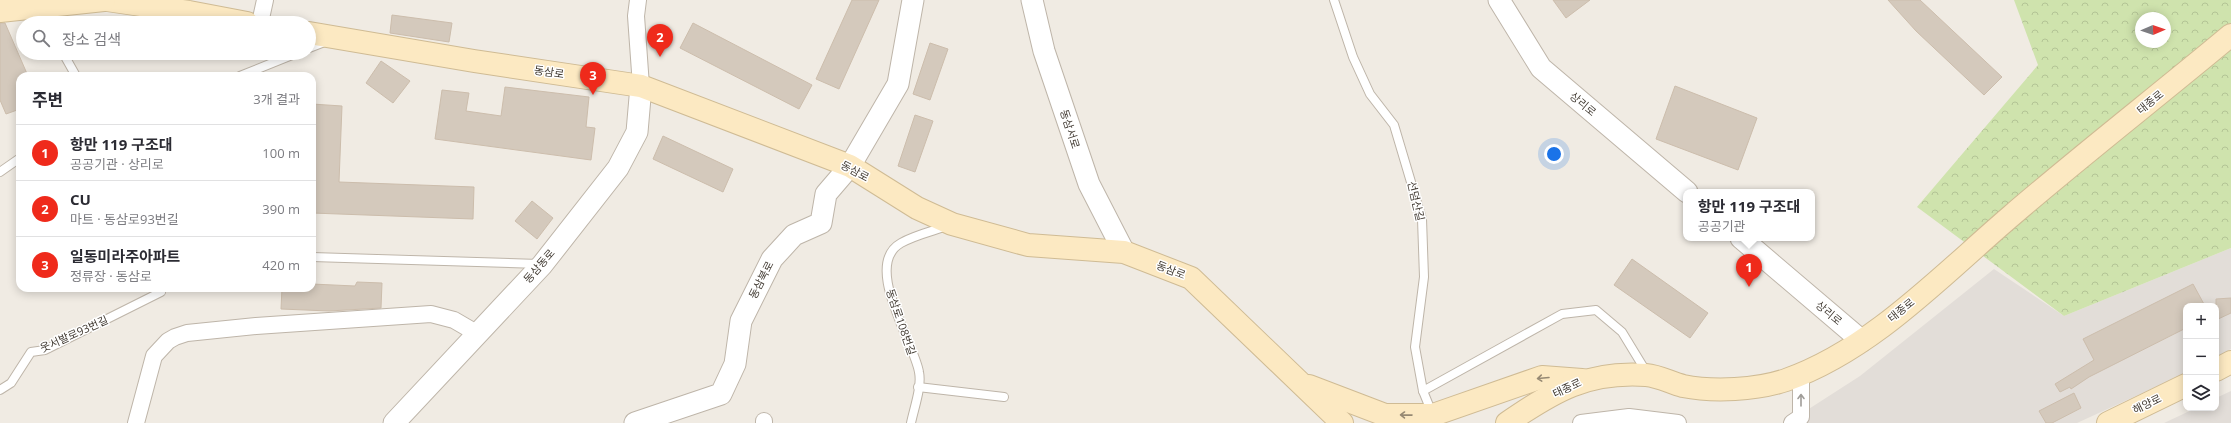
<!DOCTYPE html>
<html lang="ko">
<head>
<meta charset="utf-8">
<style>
	body { margin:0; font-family:"Open Sans","Noto Sans KR",sans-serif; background:#f2f2f3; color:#2b2b33 }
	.controls { position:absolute; right:12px; bottom:12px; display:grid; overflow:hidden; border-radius:8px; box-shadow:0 2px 10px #0003 }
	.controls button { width:36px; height:36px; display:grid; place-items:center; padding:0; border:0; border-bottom:1px solid #e1e1e2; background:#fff; color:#2b2b33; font:20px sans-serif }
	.compass { position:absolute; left:2135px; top:12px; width:36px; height:36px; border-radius:50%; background:#fff; box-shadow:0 2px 10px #0003; rotate:88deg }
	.you { position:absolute; left:1554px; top:154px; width:14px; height:14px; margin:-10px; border:3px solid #fff; border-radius:50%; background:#1a73e8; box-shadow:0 0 0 6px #1a73e833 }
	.badge { display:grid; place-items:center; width:26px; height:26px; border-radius:50%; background:#ef2a1b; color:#fff; font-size:13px; font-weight:700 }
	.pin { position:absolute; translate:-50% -33px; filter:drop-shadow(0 1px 2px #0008) }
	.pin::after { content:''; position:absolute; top:21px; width:14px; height:12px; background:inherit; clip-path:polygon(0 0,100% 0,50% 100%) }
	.popup { position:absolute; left:1683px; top:189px; width:132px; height:52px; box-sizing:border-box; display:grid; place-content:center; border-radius:8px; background:#fff; filter:drop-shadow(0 1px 3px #0005); font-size:13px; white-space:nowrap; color:#7c7c81 }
	.popup b { font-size:15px; color:#2b2b33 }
	.popup::after { content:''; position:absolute; left:50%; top:100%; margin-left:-8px; border:8px solid transparent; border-top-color:#fff }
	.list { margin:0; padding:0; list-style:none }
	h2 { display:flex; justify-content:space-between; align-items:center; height:52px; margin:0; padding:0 16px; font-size:17px }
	h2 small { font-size:13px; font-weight:400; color:#7c7c81 }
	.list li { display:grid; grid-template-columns:26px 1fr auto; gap:12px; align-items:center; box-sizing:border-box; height:56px; padding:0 16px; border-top:1px solid #e1e1e2 }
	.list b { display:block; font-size:15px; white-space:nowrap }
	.list p { margin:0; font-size:13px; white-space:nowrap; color:#7c7c81 }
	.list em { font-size:13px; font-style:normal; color:#7c7c81 }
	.icon { flex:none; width:22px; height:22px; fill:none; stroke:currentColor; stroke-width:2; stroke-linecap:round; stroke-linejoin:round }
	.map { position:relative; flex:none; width:2231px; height:423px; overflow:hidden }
	.search { position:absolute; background:#fff; box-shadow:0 2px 10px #0003; left:16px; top:16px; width:300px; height:44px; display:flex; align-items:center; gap:10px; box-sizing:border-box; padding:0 14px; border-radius:22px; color:#7c7c81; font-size:15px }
	.panel { position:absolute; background:#fff; box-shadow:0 2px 10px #0003; left:16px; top:72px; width:300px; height:220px; border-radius:12px }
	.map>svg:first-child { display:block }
	.industrial { fill:#e2ddd8 }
	.forest { fill:url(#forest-crowns); fill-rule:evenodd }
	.building { fill:#d4c9bc; stroke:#ccbdac }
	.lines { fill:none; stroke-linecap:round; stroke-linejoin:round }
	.service-casing { stroke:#beb5a9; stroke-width:10 }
	.minor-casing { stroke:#beb5a9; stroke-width:18 }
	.tertiary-casing { stroke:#beb5a9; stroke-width:23 }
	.secondary-casing { stroke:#cfbb94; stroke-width:24 }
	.service { stroke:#fff; stroke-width:8 }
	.minor { stroke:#fff; stroke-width:16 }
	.tertiary { stroke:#fff; stroke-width:21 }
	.secondary { stroke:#fce9c2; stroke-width:22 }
	.oneway { stroke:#968973 }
	.oneway2 { stroke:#a09d99 }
	.labels { text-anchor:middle; stroke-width:3; stroke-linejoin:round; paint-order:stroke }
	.street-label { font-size:11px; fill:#423b33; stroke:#fff }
</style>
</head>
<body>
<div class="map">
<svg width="2231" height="423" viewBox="0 0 2231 423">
	<defs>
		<pattern id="forest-crowns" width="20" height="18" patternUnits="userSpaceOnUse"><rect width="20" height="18" fill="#cfe3ad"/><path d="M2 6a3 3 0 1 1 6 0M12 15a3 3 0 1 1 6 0" fill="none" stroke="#b3c495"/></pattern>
	</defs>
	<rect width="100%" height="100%" fill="#f0ebe3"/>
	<g class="industrial">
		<polygon points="2231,248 2231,349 2216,357 2216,306 2186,306 2186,373 2077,423 1787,423 1860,376 1994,269 2064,316"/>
		<polygon points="2231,391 2231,423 2164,423 2196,408 2216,408 2216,398"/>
	</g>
	<path class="forest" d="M 2014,0 L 2231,0 L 2231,248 L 2064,316 L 1917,207 L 2038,65 ZM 2141,18 L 2165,18 L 2165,42 L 2141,42 Z"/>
	<g class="building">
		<polygon points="852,0 879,0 839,89 816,79"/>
		<polygon points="1553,0 1590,0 1566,18"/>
		<polygon points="1888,0 1920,0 2002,77 1984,95 1916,31"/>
		<polygon points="392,15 452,23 449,42 390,33"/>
		<polygon points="0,23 5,23 28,76 20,76 20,109 6,114 0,100"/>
		<polygon points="693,23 812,85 799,109 680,48"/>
		<polygon points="930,43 948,49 930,100 913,94"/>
		<polygon points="381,61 410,81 393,103 366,83"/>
		<polygon points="1675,86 1757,118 1738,170 1656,139"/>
		<polygon points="505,87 589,97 586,127 595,128 591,160 435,139 442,90 469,93 466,111 501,116"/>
		<polygon points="312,104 342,106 339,182 474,187 473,219 312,213"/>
		<polygon points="915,115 933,121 915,172 898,166"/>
		<polygon points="663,136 733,169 723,192 653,159"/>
		<polygon points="532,201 553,218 537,239 515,221"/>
		<polygon points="1632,259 1708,313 1690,338 1614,285"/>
		<polygon points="357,282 382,283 381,308 329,311 281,309 282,288 312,288 312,284 355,286"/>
		<polygon points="2193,284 2205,306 2186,306 2186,328 2089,377 2071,389 2070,387 2060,392 2055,384 2094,360 2083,339"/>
		<polygon points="2231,298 2231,313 2216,320 2216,299"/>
		<polygon points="2074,393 2081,408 2052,423 2046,423 2039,411"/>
	</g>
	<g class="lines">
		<g class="service-casing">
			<g id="service">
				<polyline points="1334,0 1353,57 1370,94 1394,125 1422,219 1424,277 1415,347 1423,391 1432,413"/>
				<polyline points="38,9 46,23"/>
				<polyline points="309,48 327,41"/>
				<polyline points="63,53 76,76"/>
				<polyline points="240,76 297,53"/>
				<polyline points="0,172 20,158"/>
				<polyline points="312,257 539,264"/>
				<polyline points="918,387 1004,397"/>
				<polyline points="0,390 11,383 31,352 45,350 161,292 159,288"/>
				<polyline points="1423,391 1562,314 1596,310 1622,332 1647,373"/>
				<path d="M 911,423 C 914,408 922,387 919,372 C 914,342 862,265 901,243 C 915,235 933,231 947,226"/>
			</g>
		</g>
		<g class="minor-casing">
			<g id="minor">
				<polyline points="638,0 636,16 641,86"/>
				<polyline points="260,23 265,0"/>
				<polyline points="764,421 764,423"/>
				<polyline points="136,423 154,356 168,341 175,337 187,333 256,326 431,314 454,320 478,334"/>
				<polyline points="1581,423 1629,417 1678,423"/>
				<polyline points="1792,423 1801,417 1801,373"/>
			</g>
		</g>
		<g class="tertiary-casing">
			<g id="tertiary">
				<polyline points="1032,0 1044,51 1089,184 1124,252"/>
				<polyline points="1499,0 1541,68 1687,192"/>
				<polyline points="1741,238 1862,341"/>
				<polyline points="394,423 542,265 618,168 637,132 641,86"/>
				<polyline points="635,423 721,394 735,364 741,321 772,259 794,235 821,223 826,194 850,166 898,84 913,0"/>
			</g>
		</g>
		<g class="secondary-casing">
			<g id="secondary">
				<polyline points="107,0 189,12 247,23"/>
				<polyline points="0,11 104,0"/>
				<polyline points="309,33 474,61 641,86 850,166 917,208 952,224 1028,245 1124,252 1191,278 1342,423"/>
				<polyline points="2216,370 2231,362"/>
				<polyline points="1309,386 1385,415 1433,415 1542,377 1582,380"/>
				<path d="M 1507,423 C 1554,391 1587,371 1646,375 C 1659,376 1671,383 1683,386 C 1713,392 1757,390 1786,380 C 1872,350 1943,274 2011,216 C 2083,154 2158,96 2231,35"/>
				<polyline points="2108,423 2186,385"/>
			</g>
		</g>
		<use href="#service" class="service"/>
		<use href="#minor" class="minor"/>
		<use href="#tertiary" class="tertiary"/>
		<use href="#secondary" class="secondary"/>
	</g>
	<defs><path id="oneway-shaft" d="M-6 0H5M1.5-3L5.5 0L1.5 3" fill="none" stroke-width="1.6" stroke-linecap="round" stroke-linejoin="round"/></defs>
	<g class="oneway">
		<use href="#oneway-shaft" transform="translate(1543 378) rotate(175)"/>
		<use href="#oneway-shaft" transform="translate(1406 415) rotate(-179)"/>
	</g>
	<use class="oneway2" href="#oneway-shaft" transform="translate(1801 400) rotate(-90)"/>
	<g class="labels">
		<g class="street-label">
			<text transform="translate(549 72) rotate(8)" y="4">동삼로</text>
			<text transform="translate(2150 102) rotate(-39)" y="4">태종로</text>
			<text transform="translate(1583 104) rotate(40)" y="4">상리로</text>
			<text transform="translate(1070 129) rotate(72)" y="4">동삼서로</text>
			<text transform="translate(855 171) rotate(28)" y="4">동삼로</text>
			<text transform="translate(1416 201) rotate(77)" y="4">선덤산길</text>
			<text transform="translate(539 266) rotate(-49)" y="4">동삼동로</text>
			<text transform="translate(1171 270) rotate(21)" y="4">동삼로</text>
			<text transform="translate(761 280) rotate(-63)" y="4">동삼북로</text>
			<text transform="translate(1901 310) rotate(-39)" y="4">태종로</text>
			<text transform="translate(1829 313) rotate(40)" y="4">상리로</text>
			<text transform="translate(901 322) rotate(71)" y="4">동삼로108번길</text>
			<text transform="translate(74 334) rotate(-24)" y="4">웃서발로93번길</text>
			<text transform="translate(1567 388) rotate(-25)" y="4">태종로</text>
			<text transform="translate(2147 404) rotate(-26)" y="4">해양로</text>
		</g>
	</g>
</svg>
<div class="controls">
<button>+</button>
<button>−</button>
<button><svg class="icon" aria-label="layers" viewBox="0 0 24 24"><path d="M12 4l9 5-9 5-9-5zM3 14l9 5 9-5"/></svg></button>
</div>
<svg class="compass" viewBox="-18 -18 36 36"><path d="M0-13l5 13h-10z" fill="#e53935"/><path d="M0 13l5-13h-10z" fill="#7c7c81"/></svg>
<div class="you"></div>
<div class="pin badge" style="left:1749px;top:287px">1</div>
<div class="popup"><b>항만 119 구조대</b>공공기관</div>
<div class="pin badge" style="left:660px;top:57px">2</div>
<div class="pin badge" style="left:593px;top:95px">3</div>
<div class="search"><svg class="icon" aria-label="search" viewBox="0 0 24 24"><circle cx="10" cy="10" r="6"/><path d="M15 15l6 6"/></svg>장소 검색</div>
<section class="panel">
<h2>주변<small>3개 결과</small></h2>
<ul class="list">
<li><span class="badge">1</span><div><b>항만 119 구조대</b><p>공공기관 · 상리로</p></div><em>100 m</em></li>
<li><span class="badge">2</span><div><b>CU</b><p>마트 · 동삼로93번길</p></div><em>390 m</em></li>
<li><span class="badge">3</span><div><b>일동미라주아파트</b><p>정류장 · 동삼로</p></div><em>420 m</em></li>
</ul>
</section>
</div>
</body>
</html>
